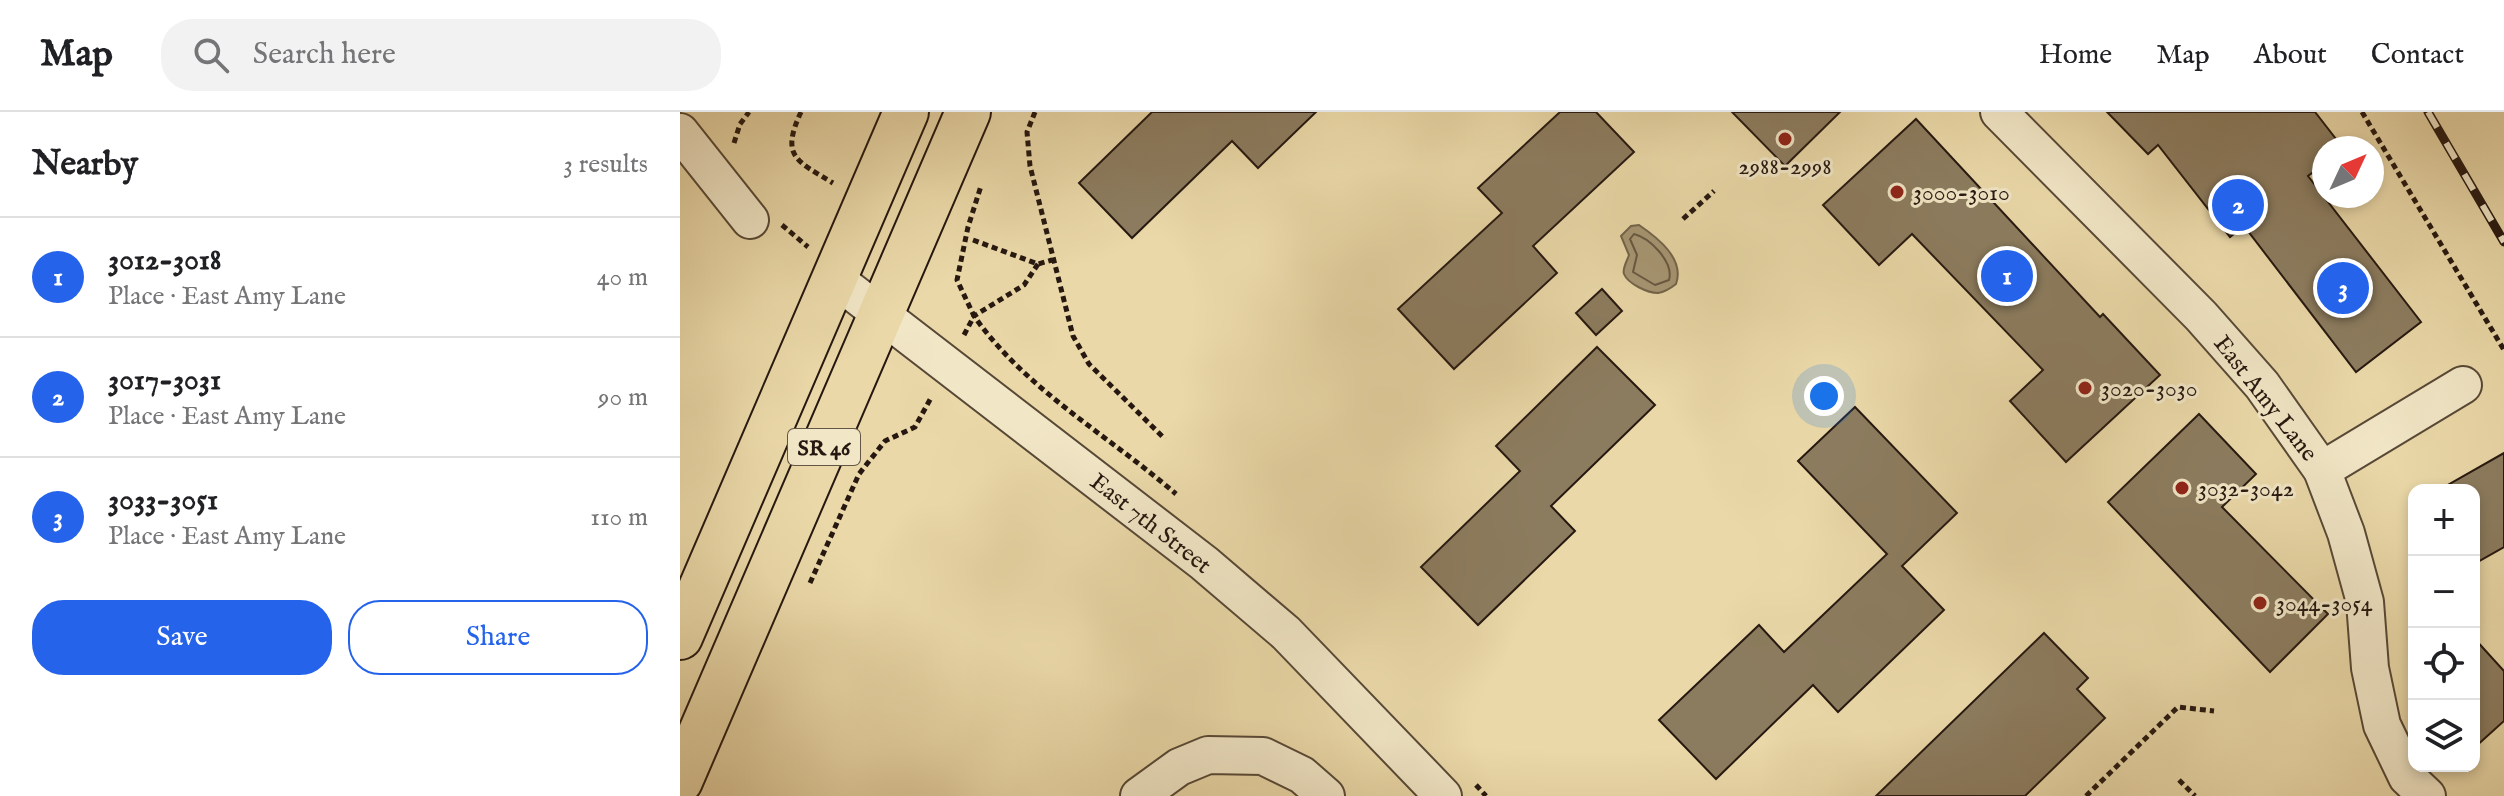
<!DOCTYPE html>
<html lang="en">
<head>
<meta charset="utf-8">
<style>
	body { margin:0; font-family:"IM FELL English",serif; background:#f2f2f2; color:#202124 }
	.controls { position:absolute; right:24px; bottom:24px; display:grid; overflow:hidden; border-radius:16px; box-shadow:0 4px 12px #0003 }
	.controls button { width:72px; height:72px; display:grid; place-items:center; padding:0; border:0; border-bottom:2px solid #e0e0e0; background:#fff; color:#202124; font:40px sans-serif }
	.compass { position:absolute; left:1632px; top:24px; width:72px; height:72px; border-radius:50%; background:#fff; box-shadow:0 4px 12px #0003; rotate:46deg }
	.you { position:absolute; left:1144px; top:284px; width:28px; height:28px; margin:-20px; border:6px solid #fff; border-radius:50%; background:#1a73e8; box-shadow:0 0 0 12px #1a73e833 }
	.badge { display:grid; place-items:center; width:52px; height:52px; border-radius:50%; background:#2563eb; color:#fff; font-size:26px; font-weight:700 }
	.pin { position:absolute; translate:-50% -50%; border:4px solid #fff; box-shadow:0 2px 8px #0006 }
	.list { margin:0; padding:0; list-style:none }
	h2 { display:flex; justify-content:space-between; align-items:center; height:104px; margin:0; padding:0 32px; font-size:34px }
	h2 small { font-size:26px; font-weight:400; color:#757577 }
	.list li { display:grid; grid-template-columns:52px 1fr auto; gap:24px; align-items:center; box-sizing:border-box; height:120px; padding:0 32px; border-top:2px solid #e0e0e0 }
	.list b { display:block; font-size:30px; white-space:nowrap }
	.list p { margin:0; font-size:26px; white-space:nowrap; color:#757577 }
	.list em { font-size:26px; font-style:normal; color:#757577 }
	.actions { display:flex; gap:16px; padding:24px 32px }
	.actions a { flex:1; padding:18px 0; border:2px solid #2563eb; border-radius:32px; text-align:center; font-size:28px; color:#2563eb }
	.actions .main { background:#2563eb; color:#fff }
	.icon { flex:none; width:44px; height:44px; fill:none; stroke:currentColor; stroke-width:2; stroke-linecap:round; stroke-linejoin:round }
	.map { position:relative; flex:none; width:1824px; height:684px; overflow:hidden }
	header { display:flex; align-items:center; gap:48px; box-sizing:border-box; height:112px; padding:0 40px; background:#fff; border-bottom:2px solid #e0e0e0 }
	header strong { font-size:38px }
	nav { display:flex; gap:44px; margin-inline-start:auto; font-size:28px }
	.search { width:560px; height:72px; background:#f2f2f2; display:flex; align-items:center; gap:20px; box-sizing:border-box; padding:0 28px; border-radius:32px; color:#757577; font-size:30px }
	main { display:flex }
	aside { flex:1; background:#fff }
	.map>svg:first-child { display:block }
	.water { fill:#a79774; stroke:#73644c; stroke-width:2 }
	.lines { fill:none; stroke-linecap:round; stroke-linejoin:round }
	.shore { stroke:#665842; stroke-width:2 }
	.building { fill:#8c7c5f; stroke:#261810; stroke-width:2 }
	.minor-casing { stroke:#574836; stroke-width:40 }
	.highway-casing { stroke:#261810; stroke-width:48 }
	.path { stroke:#261810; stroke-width:5; stroke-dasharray:6 4; stroke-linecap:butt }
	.minor { stroke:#f1e6c6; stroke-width:36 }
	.highway { stroke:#ead8a8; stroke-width:44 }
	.rail-casing { stroke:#261810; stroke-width:9 }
	.rail { stroke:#f1e6c6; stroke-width:6; stroke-dasharray:18; stroke-linecap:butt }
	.poi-dot { fill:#8f2418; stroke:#f1e6c6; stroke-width:3 }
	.labels { text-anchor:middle; stroke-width:6; stroke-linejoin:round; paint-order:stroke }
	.shield { fill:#f1e6c6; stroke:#635647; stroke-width:2 }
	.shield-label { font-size:22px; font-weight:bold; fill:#261810 }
	.poi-label { font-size:24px; fill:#261810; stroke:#f1e6c6; text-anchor:start }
	.street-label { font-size:24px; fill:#261810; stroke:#f1e6c6 }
</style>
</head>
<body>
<header>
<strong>Map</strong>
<div class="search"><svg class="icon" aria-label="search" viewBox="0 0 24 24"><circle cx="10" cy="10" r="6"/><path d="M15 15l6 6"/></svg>Search here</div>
<nav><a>Home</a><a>Map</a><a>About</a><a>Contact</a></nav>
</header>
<main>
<aside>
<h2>Nearby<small>3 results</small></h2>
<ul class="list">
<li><span class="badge">1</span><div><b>3012-3018</b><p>Place · East Amy Lane</p></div><em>40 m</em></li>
<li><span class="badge">2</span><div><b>3017-3031</b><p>Place · East Amy Lane</p></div><em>90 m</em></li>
<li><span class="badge">3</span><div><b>3033-3051</b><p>Place · East Amy Lane</p></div><em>110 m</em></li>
</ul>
<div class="actions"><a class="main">Save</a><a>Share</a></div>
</aside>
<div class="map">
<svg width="1824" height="684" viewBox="0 0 1824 684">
	<rect width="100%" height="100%" fill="#ead8a8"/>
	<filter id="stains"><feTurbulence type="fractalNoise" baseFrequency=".0025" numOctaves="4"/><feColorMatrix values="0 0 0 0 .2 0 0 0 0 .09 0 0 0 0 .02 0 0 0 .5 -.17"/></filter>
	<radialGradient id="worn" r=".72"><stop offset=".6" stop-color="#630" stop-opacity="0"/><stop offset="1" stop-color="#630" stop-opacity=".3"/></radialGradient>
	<path class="water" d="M 959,113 C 978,126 1005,147 996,172 C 991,176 985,180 978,181 C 968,181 948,172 944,162 C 942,157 947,149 949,143 L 941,124 L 951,114 Z"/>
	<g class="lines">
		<path class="shore" d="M 954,122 C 970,126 994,150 989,168 L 975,173 L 953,160 L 957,143 L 950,127 Z"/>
	</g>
	<g class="building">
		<polygon points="472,0 636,0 578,56 552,29 452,126 399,71"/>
		<polygon points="880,0 916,0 954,40 853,134 877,161 774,257 718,197 822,101 798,76"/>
		<polygon points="1052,0 1160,0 1105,54"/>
		<polygon points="1427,0 1635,0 1663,36 1644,36 1644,52 1628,64 1741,210 1676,260 1564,114 1550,125 1478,33 1468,42"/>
		<polygon points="1236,7 1420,205 1423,202 1480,263 1386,350 1330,289 1363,258 1232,122 1199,153 1143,93"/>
		<polygon points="922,177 942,199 916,223 896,201"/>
		<polygon points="917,235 975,293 871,394 895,419 798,513 741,455 840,359 816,334"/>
		<polygon points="1175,295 1277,401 1222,454 1264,498 1158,600 1133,573 1036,667 979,608 1079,513 1104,540 1207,442 1118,349"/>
		<polygon points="1519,302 1576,362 1542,395 1648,502 1590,560 1428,390"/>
		<polygon points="1824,341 1824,435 1794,452 1794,378 1759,378"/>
		<polygon points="1364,521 1408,566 1397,577 1425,606 1345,684 1196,684"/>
		<polygon points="1794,526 1824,559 1824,609 1794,636"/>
	</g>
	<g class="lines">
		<g class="minor-casing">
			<g id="minor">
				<polyline points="1319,0 1521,204 1582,273 1642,358 1666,421 1685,490 1690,556 1702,613 1727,665 1747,684"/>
				<polyline points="0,20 70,108"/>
				<polyline points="154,166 524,451 606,521 763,684"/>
				<polyline points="1642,358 1783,273"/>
				<polyline points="459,684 499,655 528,643 583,644 622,663 646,684"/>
			</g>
		</g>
		<g class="highway-casing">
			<g id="highway">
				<polyline points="0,525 226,0"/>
				<polyline points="0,669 288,0"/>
			</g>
		</g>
		<g class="path">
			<path d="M 121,0 C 100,45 117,49 153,71"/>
			<polyline points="355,0 347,20 350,54 393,224 409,252 485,327"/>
			<polyline points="1682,0 1824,238"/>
			<polyline points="54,31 60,12 69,0"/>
			<polyline points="1003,107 1034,79"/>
			<polyline points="102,113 128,135"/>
			<polyline points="293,128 358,152 372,148"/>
			<path d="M 358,152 L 344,173 L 294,204 C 345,277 429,324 496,382"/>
			<polyline points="284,223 294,204 277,168 288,115 301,74"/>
			<polyline points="130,471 179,362 205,329 235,315 252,284"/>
			<polyline points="1499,668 1515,684"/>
			<polyline points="796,673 806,684"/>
			<polyline points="1406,684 1498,595 1534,599"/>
		</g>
		<use href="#minor" class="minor"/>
		<use href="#highway" class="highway"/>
		<g class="rail-casing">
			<polyline id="rail" points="1748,0 1824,130"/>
		</g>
		<use href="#rail" class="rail"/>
	</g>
	<g class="poi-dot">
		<circle cx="1105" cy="27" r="8"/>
		<circle cx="1217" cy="80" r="8"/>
		<circle cx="1405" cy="276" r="8"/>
		<circle cx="1502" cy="376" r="8"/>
		<circle cx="1580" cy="491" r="8"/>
	</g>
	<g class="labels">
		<rect class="shield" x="108" y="317" width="72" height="36" rx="6"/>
		<g class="shield-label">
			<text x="144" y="343">SR 46</text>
		</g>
		<g class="poi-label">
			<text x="1105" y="62" text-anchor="middle">2988-2998</text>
			<text x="1233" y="88">3000-3010</text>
			<text x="1421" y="284">3020-3030</text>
			<text x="1518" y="384">3032-3042</text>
			<text x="1596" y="499">3044-3054</text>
		</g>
		<g class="street-label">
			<text transform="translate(1586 286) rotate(52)" y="8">East Amy Lane</text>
			<text transform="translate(471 411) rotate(38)" y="8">East 7th Street</text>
		</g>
	</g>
	<rect width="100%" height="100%" filter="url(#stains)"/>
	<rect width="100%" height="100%" fill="url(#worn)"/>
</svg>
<div class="controls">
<button>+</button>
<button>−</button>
<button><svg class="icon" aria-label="locate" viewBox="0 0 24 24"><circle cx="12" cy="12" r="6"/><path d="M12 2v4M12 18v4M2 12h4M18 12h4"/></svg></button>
<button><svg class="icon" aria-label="layers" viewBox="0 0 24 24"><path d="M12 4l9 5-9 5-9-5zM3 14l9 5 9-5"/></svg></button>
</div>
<svg class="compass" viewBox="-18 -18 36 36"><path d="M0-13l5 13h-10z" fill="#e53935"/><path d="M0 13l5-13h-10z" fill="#757577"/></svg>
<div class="you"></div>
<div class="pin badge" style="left:1327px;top:164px">1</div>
<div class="pin badge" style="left:1558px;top:93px">2</div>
<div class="pin badge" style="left:1663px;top:176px">3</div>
</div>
</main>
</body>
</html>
